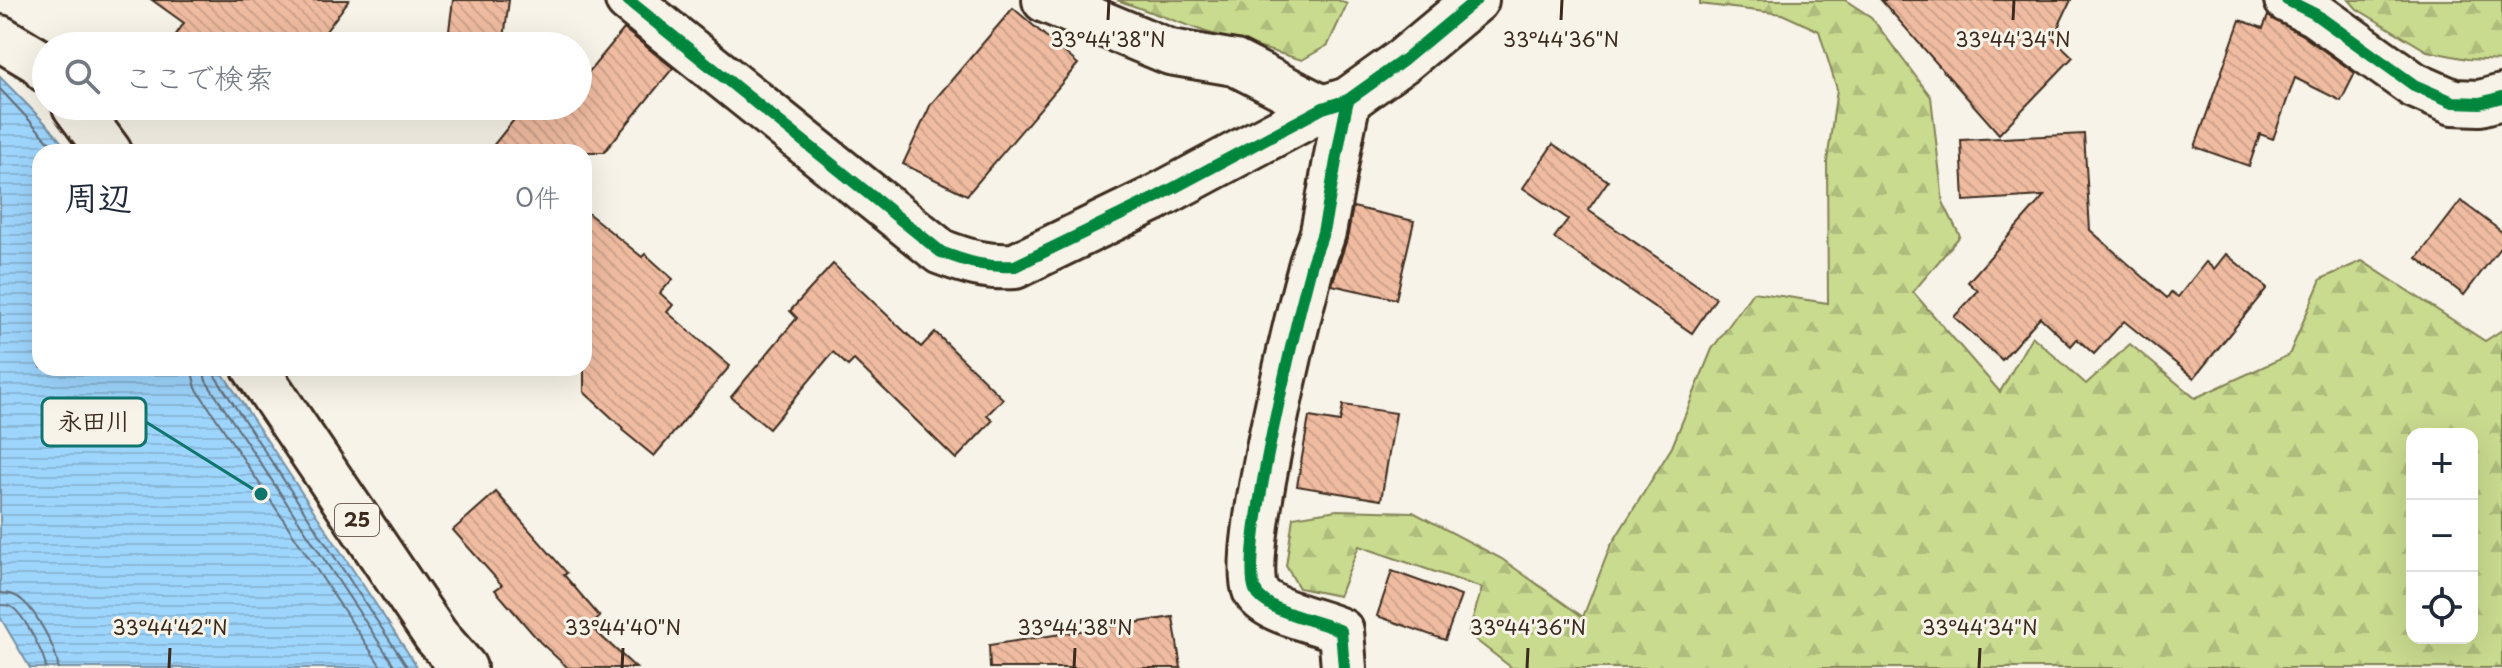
<!DOCTYPE html>
<html lang="ja">
<head>
<meta charset="utf-8">
<style>
	body { margin:0; font-family:"Playpen Sans","Klee One",sans-serif; background:#f2f2f3; color:#1f2937 }
	.controls { position:absolute; right:24px; bottom:24px; display:grid; overflow:hidden; border-radius:16px; box-shadow:0 8px 32px #0002 }
	.controls button { width:72px; height:72px; display:grid; place-items:center; padding:0; border:0; border-bottom:2px solid #e0e1e3; background:#fff; color:#1f2937; font:40px sans-serif }
	.list { margin:0; padding:0; list-style:none }
	h2 { display:flex; justify-content:space-between; align-items:center; height:104px; margin:0; padding:0 32px; font-size:34px }
	h2 small { font-size:26px; font-weight:400; color:#747a83 }
	.icon { flex:none; width:44px; height:44px; fill:none; stroke:currentColor; stroke-width:2; stroke-linecap:round; stroke-linejoin:round }
	.map { position:relative; flex:none; width:2502px; height:668px; overflow:hidden }
	.search { position:absolute; background:#fff; box-shadow:0 8px 32px #0002; left:32px; top:32px; width:560px; height:88px; display:flex; align-items:center; gap:20px; box-sizing:border-box; padding:0 28px; border-radius:44px; color:#747a83; font-size:30px }
	.panel { position:absolute; background:#fff; box-shadow:0 8px 32px #0002; left:32px; top:144px; width:560px; height:232px; border-radius:24px }
	.map>svg:first-child { display:block }
	.forest { fill:url(#forest-firs); stroke:#828256; stroke-width:2; fill-rule:evenodd }
	.water { fill:url(#water-rules); stroke:#7691a4; stroke-width:2 }
	.lines { fill:none; stroke-linecap:round; stroke-linejoin:round }
	.shore { stroke:#636e77; stroke-width:2 }
	.building { fill:url(#building-back-hatch); stroke:#3b2a1e; stroke-width:2 }
	.minor-casing { stroke:#3b2a1e; stroke-width:50 }
	.major-casing { stroke:#3b2a1e; stroke-width:50 }
	.minor { stroke:#f7f3e8; stroke-width:44 }
	.major { stroke:#f7f3e8; stroke-width:44 }
	.cycleway-casing { stroke:#f7f3e8; stroke-width:17 }
	.cycleway { stroke:#00873e; stroke-width:12 }
	.ticks { fill:none; stroke:#3b2a1e; stroke-width:3 }
	.labels { text-anchor:middle; stroke-width:6; stroke-linejoin:round; paint-order:stroke }
	.shield { fill:#f7f3e8; stroke:#73665b; stroke-width:2 }
	.shield-label { font-size:20px; font-weight:bold; fill:#3b2a1e }
	.ticks-label { font-size:20px; text-anchor:middle; fill:#3b2a1e; stroke:#f7f3e8; stroke-width:6; stroke-linejoin:round; paint-order:stroke }
	.leader { fill:none; stroke:#0f766e; stroke-width:3 }
	.callout-dot { fill:#0f766e; stroke:#f7f3e8; stroke-width:3 }
	.callout { fill:#f7f3e8; stroke:#0f766e; stroke-width:3 }
	.callout-label { font-size:24px; text-anchor:middle; font-weight:bold; fill:#3b2a1e }
</style>
</head>
<body>
<div class="map">
<svg width="2502" height="668" viewBox="0 0 2502 668">
	<defs>
		<pattern id="forest-firs" width="22" height="20" patternUnits="userSpaceOnUse" patternTransform="scale(2)"><rect width="22" height="20" fill="#c9db8f"/><path d="M5 1l3.5 6h-7zM16 11l3.5 6h-7z" fill="#aebc7b"/></pattern>
		<pattern id="water-rules" width="6" height="5" patternUnits="userSpaceOnUse" patternTransform="scale(2)"><rect width="6" height="5" fill="#9ed5fd"/><path d="M0 2.5h6" fill="none" stroke="#89b7d8"/></pattern>
		<pattern id="building-back-hatch" width="6" height="6" patternUnits="userSpaceOnUse" patternTransform="scale(2)"><rect width="6" height="6" fill="#f0bca1"/><path d="M-1 5l2 2M0 0l6 6M5-1l2 2" fill="none" stroke="#cfa28a"/></pattern>
	</defs>
	<rect width="100%" height="100%" fill="#f7f3e8"/>
	<filter id="ink" filterUnits="userSpaceOnUse"><feTurbulence type="fractalNoise" baseFrequency=".0125" numOctaves="2"/><feDisplacementMap in="SourceGraphic" scale="16" xChannelSelector="R" yChannelSelector="G"/><feConvolveMatrix kernelMatrix="1 2 1 2 8 2 1 2 1" color-interpolation-filters="sRGB"/></filter>
	<g filter="url(#ink)">
		<g class="forest">
			<polygon points="1117,0 1338,0 1347,4 1328,45 1302,60 1206,32"/>
			<path d="M 1700,0 L 1845,0 L 1871,17 L 1931,97 L 1943,202 L 1960,236 L 1913,292 L 2000,392 L 2032,336 L 2086,384 L 2130,344 L 2195,398 L 2289,355 L 2321,279 L 2362,261 L 2485,341 L 2502,330 L 2502,668 L 1512,668 L 1468,634 L 1482,588 L 1359,546 L 1339,596 L 1299,588 L 1286,566 L 1293,517 L 1337,510 L 1413,512 L 1502,559 L 1583,617 L 1610,547 L 1672,447 L 1712,349 L 1753,292 L 1828,303 L 1827,162 L 1837,89 L 1819,31 L 1782,14 L 1700,4 ZM 2472,434 L 2472,638 L 2412,638 L 2412,434 Z"/>
			<polygon points="2349,0 2502,0 2502,61 2467,59 2427,51 2357,9"/>
		</g>
		<polygon class="water" points="0,77 51,129 69,152 40,152 40,368 219,368 418,668 30,668 0,617"/>
		<g class="lines">
			<g class="shore">
				<polyline points="0,89 59,152"/>
				<polyline points="191,368 196,388 382,668"/>
				<polyline points="203,368 206,381 396,668"/>
				<polyline points="213,368 215,376 408,668"/>
				<path d="M 0,593 C 9,593 17,595 23,601 C 36,612 58,651 58,668"/>
				<path d="M 0,605 C 6,605 8,605 13,608 C 24,615 45,656 46,668"/>
			</g>
		</g>
		<g class="building">
			<polygon points="152,0 349,0 315,46 168,46 184,23"/>
			<polygon points="453,0 509,0 503,46 447,46"/>
			<polygon points="1881,0 2071,0 2053,38 2073,57 1999,134"/>
			<polygon points="1013,8 1078,64 967,195 903,164 931,104"/>
			<polygon points="2268,16 2302,35 2355,73 2341,101 2295,78 2273,139 2260,134 2249,166 2195,147 2240,20 2263,28"/>
			<polygon points="624,29 673,68 604,152 488,152 525,106 578,106 578,85"/>
			<polygon points="2084,134 2090,230 2167,298 2171,292 2178,297 2206,262 2214,269 2226,254 2267,288 2194,378 2124,321 2094,354 2077,339 2071,346 2040,317 2002,360 1954,317 1978,291 1968,282 2044,196 1964,201 1961,140"/>
			<polygon points="1553,144 1608,181 1588,210 1716,298 1692,333 1554,238 1568,219 1523,188"/>
			<polygon points="2461,201 2502,232 2502,245 2464,295 2417,258"/>
			<polygon points="1353,207 1414,221 1396,299 1332,285 1347,239"/>
			<polygon points="584,210 642,257 645,254 673,279 660,293 673,305 667,312 730,366 654,456 622,430 623,428 584,392"/>
			<polygon points="833,264 921,347 935,332 1003,399 987,415 993,420 956,459 854,360 848,366 833,352 769,429 731,397 797,318 790,311"/>
			<polygon points="1343,405 1396,413 1381,500 1297,486 1309,417 1340,422"/>
			<polygon points="496,492 567,573 564,575 600,617 590,626 636,668 568,668 540,642 495,590 502,585 453,530"/>
			<polygon points="1392,571 1461,596 1445,640 1377,616"/>
			<polygon points="1173,617 1181,668 990,668 989,645"/>
		</g>
		<g class="lines">
			<g class="minor-casing">
				<g id="minor">
					<path d="M 628,0 L 941,252 C 967,262 987,268 1015,266 L 1153,199 L 1323,108 L 1348,100 L 1404,60 L 1476,0"/>
					<polyline points="1045,0 1170,52 1235,63 1323,108"/>
					<polyline points="2287,0 2315,14 2414,85 2453,102 2480,103 2502,97"/>
					<path d="M 1344,668 L 1341,631 C 1318,620 1266,613 1255,590 C 1239,554 1298,316 1311,267 C 1314,255 1320,244 1323,232 C 1332,188 1338,144 1348,100"/>
				</g>
			</g>
			<g class="major-casing">
				<g id="major">
					<polyline points="0,38 40,62 46,70"/>
					<polyline points="75,106 109,152"/>
					<polyline points="255,368 436,636 464,668"/>
				</g>
			</g>
			<use href="#minor" class="minor"/>
			<use href="#major" class="major"/>
			<g class="cycleway-casing">
				<g id="cycleway">
					<path d="M 628,0 L 941,252 C 967,262 987,268 1015,266 L 1153,199 L 1323,108 L 1348,100 L 1404,60 L 1476,0"/>
					<polyline points="2287,0 2315,14 2414,85 2453,102 2480,103 2502,97"/>
					<path d="M 1344,668 L 1341,631 C 1318,620 1266,613 1255,590 C 1239,554 1298,316 1311,267 C 1314,255 1320,244 1323,232 C 1332,188 1338,144 1348,100"/>
				</g>
			</g>
			<use href="#cycleway" class="cycleway"/>
		</g>
	</g>
	<path class="ticks" d="M 1108,20 L 1109,0M 1561,20 L 1562,0M 2013,20 L 2014,0M 169,668 L 170,648M 622,668 L 623,648M 1074,668 L 1075,648M 1527,668 L 1528,648M 1979,668 L 1980,648"/>
	<g class="labels">
		<rect class="shield" x="335" y="504" width="44" height="32" rx="6"/>
		<g class="shield-label">
			<text x="357" y="527">25</text>
		</g>
	</g>
	<g class="ticks-label">
		<text x="1108" y="47">33°44'38"N</text>
		<text x="1561" y="47">33°44'36"N</text>
		<text x="2013" y="47">33°44'34"N</text>
		<text x="170" y="635">33°44'42"N</text>
		<text x="623" y="635">33°44'40"N</text>
		<text x="1075" y="635">33°44'38"N</text>
		<text x="1528" y="635">33°44'36"N</text>
		<text x="1980" y="635">33°44'34"N</text>
	</g>
	<path class="leader" d="M261 494L146 422"/>
	<circle class="callout-dot" cx="261" cy="494" r="8"/>
	<rect class="callout" x="42" y="398" width="104" height="48" rx="8"/>
	<g class="callout-label">
		<text x="94" y="430">永田川</text>
	</g>
</svg>
<div class="controls">
<button>+</button>
<button>−</button>
<button><svg class="icon" aria-label="locate" viewBox="0 0 24 24"><circle cx="12" cy="12" r="6"/><path d="M12 2v4M12 18v4M2 12h4M18 12h4"/></svg></button>
</div>
<div class="search"><svg class="icon" aria-label="search" viewBox="0 0 24 24"><circle cx="10" cy="10" r="6"/><path d="M15 15l6 6"/></svg>ここで検索</div>
<section class="panel">
<h2>周辺<small>0件</small></h2>
<ul class="list">
</ul>
</section>
</div>
</body>
</html>
